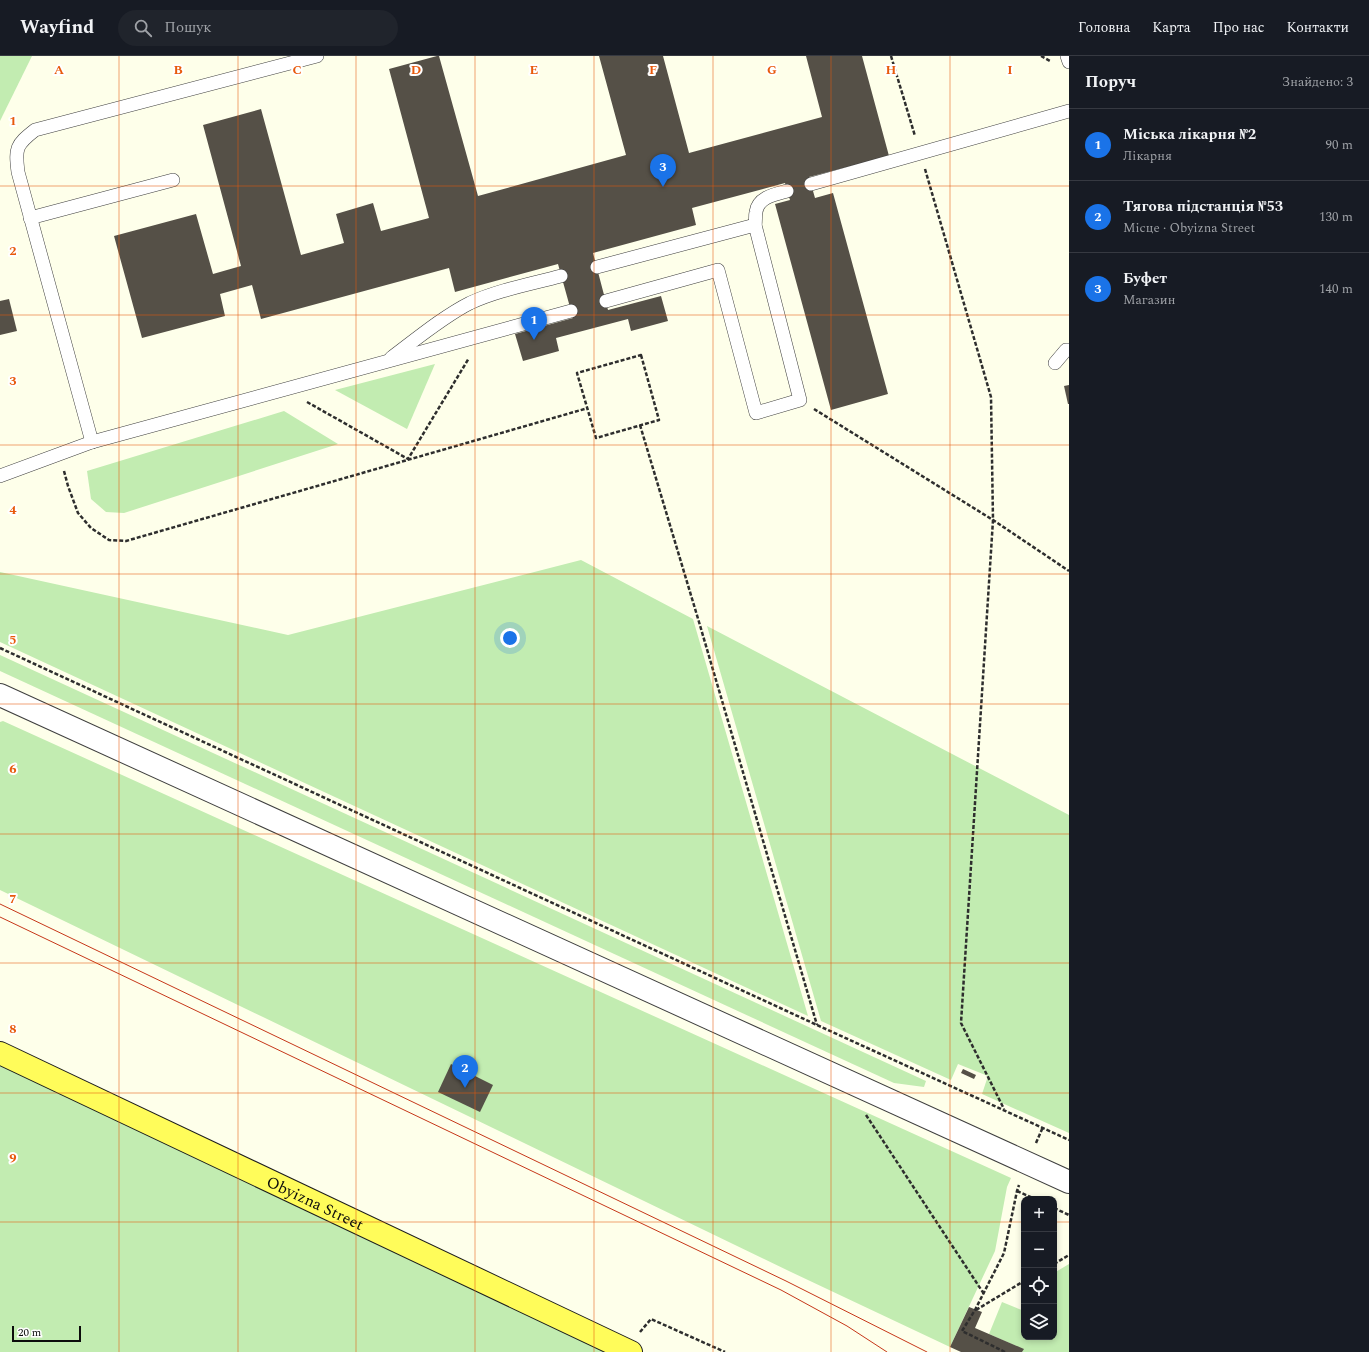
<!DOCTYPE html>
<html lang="uk">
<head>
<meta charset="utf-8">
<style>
	body { margin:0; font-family:Spectral,serif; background:#20242c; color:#f1f3f6 }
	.controls { position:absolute; right:12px; bottom:12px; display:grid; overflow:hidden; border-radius:8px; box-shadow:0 2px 6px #0003 }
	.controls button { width:36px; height:36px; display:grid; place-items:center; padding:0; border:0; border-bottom:1px solid #363941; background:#171b24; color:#f1f3f6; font:20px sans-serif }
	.scale { position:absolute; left:12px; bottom:10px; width:69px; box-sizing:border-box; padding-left:4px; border:2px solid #0c0c0c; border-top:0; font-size:11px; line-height:14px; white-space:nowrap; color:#0c0c0c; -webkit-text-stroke:3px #fff; paint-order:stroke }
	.you { position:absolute; left:510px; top:582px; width:14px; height:14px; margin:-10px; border:3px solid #fff; border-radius:50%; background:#1a73e8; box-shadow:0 0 0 6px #1a73e833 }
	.badge { display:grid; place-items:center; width:26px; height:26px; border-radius:50%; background:#1a73e8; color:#fff; font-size:13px; font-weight:700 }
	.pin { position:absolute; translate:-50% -33px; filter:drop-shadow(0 1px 2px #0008) }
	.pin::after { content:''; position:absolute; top:21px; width:14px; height:12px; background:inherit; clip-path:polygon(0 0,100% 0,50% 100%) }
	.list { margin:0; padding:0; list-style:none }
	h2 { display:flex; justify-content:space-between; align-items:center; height:52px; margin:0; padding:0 16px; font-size:17px }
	h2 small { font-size:13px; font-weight:400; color:#9ea1a6 }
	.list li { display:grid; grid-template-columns:26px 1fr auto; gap:12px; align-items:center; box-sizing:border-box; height:72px; padding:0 16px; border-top:1px solid #363941 }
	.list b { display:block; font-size:15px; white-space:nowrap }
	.list p { margin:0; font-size:13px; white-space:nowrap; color:#9ea1a6 }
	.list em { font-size:13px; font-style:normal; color:#9ea1a6 }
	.icon { flex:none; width:22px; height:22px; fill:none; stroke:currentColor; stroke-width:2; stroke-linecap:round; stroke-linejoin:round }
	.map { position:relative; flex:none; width:1069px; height:1296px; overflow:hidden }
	header { display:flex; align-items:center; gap:24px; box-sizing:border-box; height:56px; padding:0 20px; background:#171b24; border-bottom:1px solid #363941 }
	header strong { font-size:19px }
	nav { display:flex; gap:22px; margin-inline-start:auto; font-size:14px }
	.search { width:280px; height:36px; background:#20242c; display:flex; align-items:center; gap:10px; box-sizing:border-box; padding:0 14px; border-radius:22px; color:#9ea1a6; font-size:15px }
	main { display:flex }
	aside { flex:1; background:#171b24 }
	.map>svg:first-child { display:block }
	.green { fill:#c2ecb1 }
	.building { fill:#555047 }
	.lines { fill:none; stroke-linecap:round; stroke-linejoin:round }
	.service-casing { stroke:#3f3f3f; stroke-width:14 }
	.tertiary-casing { stroke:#3f3f3f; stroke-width:24 }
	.primary-casing { stroke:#1d1d1d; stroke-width:24 }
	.path { stroke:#2e2e2e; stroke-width:2.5; stroke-dasharray:4 2; stroke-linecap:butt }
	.service { stroke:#fff; stroke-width:13 }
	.tertiary { stroke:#fff; stroke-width:22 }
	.primary { stroke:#fffc5a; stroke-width:22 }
	.tram { stroke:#c63719; stroke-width:1 }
	.grid { fill:none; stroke:#e8590c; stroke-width:1; stroke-opacity:0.55 }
	.labels { text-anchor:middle; stroke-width:4; stroke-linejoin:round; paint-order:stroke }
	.street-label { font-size:16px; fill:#0c0c0c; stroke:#fff }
	.grid-label { font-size:13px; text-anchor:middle; font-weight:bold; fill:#e8590c; stroke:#fff; stroke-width:4; stroke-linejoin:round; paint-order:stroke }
</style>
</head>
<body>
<header>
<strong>Wayfind</strong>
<div class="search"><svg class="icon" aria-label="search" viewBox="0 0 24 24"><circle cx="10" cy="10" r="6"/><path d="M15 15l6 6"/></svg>Пошук</div>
<nav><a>Головна</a><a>Карта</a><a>Про нас</a><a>Контакти</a></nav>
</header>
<main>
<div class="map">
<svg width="1069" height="1296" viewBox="0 0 1069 1296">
	<rect width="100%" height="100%" fill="#feffea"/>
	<g class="green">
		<polygon points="0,0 32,0 0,65"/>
		<polygon points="435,308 407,373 335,334"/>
		<polygon points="284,355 338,388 124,457 106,456 91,443 87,415"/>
		<polygon points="581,504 693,563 808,960 0,586 0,516 288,579"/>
		<polygon points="707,570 1069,759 1069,1077 982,1038 988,1020 958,1008 951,1024 821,965"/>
		<polygon points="0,599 926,1025 924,1031 894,1027 0,615"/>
		<polygon points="3,665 1011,1122 1007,1131 995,1195 950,1291 791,1216 0,834 0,666"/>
		<polygon points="0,997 631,1296 0,1296"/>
		<polygon points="1069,1208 1069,1296 1022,1296 1023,1293 989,1278 1002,1246 1024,1255 1024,1281 1054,1281 1054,1217"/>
	</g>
	<g class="building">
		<polygon points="437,0 439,0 478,140 626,99 599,0 663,0 689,97 822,61 806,0 862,0 889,100 809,121 815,142 833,137 888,338 831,354 775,148 790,144 785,127 692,152 696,169 593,197 608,254 661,240 668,265 631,275 628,263 556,282 559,295 523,305 515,278 573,262 558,208 455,236 449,212 261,263 252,229 220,238 225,260 142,282 114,180 196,158 213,218 241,210 203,69 261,53 301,199 344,187 336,158 373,147 381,175 429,162 389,13"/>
		<polygon points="9,243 17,275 0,279 0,245"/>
		<polygon points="1069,329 1069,348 1068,348 1064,330"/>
		<polygon points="451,1008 493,1029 480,1056 438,1036"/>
		<polygon points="963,1013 976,1019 974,1023 961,1017"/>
		<polygon points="969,1251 982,1256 975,1272 1024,1293 1022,1296 961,1296 950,1291"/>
	</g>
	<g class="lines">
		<g class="service-casing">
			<g id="service">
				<polyline points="1067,0 1069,6"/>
				<polyline points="811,128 1069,55"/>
				<polyline points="30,162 173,124"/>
				<path d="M 755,169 C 756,165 755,160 756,156 C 758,141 776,138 787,135"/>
				<polyline points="597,211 755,169 800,344 756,357 718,214 606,245"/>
				<path d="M 391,302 C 415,284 444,260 470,247 C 498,234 531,228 561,220"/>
				<polyline points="1055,307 1066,294 1069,294"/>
				<path d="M 92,386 L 18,116 C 15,92 16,89 35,74 L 317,0"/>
				<polyline points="0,420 92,386 571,255"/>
			</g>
		</g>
		<g class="tertiary-casing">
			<polyline id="tertiary" points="0,639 1069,1126"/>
		</g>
		<g class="primary-casing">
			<g id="primary">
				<path id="s1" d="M 0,997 L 631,1296"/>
			</g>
		</g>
		<g class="path">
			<polyline points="891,0 915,80"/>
			<polyline points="1041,0 1050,5"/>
			<polyline points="925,113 991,341 993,464 961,967 1004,1053"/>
			<polygon points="641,299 659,364 596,382 577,317"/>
			<polyline points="307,346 408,403 469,302"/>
			<polyline points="814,353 993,464 1069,515"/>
			<polyline points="640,369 699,566 817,969"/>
			<polyline points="64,415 68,430 78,457 91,472 109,484 126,485 588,352"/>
			<polyline points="0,592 817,969 1069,1084"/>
			<polyline points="866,1059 984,1238"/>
			<polyline points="1036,1087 1043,1071"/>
			<polyline points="1017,1135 1035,1143"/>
			<polyline points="1054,1152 1069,1159"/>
			<polyline points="1054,1208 1069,1199"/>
			<polyline points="976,1254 1024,1225"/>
			<polyline points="640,1276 651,1263 725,1296"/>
			<polyline points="1005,1296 962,1275 975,1254 1004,1197 1017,1135 1019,1129"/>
		</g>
		<use href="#service" class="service"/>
		<use href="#tertiary" class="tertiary"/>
		<use href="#primary" class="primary"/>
		<g class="tram">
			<polyline points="0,848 786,1225 927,1296"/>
			<polyline points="0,861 781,1234 847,1270 887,1296"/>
		</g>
	</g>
	<path class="grid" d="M 119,0 L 119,1296M 238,0 L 238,1296M 356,0 L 356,1296M 475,0 L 475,1296M 594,0 L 594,1296M 713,0 L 713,1296M 831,0 L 831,1296M 950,0 L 950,1296M 0,130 L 1069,130M 0,259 L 1069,259M 0,389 L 1069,389M 0,518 L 1069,518M 0,648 L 1069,648M 0,778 L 1069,778M 0,907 L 1069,907M 0,1037 L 1069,1037M 0,1166 L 1024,1166M 1054,1166 L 1069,1166"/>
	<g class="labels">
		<g class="street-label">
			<text dy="6" stroke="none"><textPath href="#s1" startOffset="349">Obyizna Street</textPath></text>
		</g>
	</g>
	<g class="grid-label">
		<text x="59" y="18">A</text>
		<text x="178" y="18">B</text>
		<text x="297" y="18">C</text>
		<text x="416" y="18">D</text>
		<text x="534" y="18">E</text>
		<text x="653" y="18">F</text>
		<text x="772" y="18">G</text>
		<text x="891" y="18">H</text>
		<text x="1010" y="18">I</text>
		<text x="13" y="69">1</text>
		<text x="13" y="199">2</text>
		<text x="13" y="329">3</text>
		<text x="13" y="458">4</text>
		<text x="13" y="588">5</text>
		<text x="13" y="717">6</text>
		<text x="13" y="847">7</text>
		<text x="13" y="977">8</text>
		<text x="13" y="1106">9</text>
	</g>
</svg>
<div class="controls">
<button>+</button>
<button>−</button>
<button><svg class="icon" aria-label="locate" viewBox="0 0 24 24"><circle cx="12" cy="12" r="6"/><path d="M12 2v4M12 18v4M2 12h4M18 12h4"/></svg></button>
<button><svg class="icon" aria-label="layers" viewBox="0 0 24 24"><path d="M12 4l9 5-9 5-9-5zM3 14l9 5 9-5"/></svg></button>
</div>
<div class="scale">20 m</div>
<div class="you"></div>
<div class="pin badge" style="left:534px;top:284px">1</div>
<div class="pin badge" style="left:465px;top:1032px">2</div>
<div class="pin badge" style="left:663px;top:131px">3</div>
</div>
<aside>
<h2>Поруч<small>Знайдено: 3</small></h2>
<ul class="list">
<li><span class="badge">1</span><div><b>Міська лікарня №2</b><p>Лікарня</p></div><em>90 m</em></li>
<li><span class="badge">2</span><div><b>Тягова підстанція №53</b><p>Місце · Obyizna Street</p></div><em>130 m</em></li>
<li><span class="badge">3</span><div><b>Буфет</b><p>Магазин</p></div><em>140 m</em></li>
</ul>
</aside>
</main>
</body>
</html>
